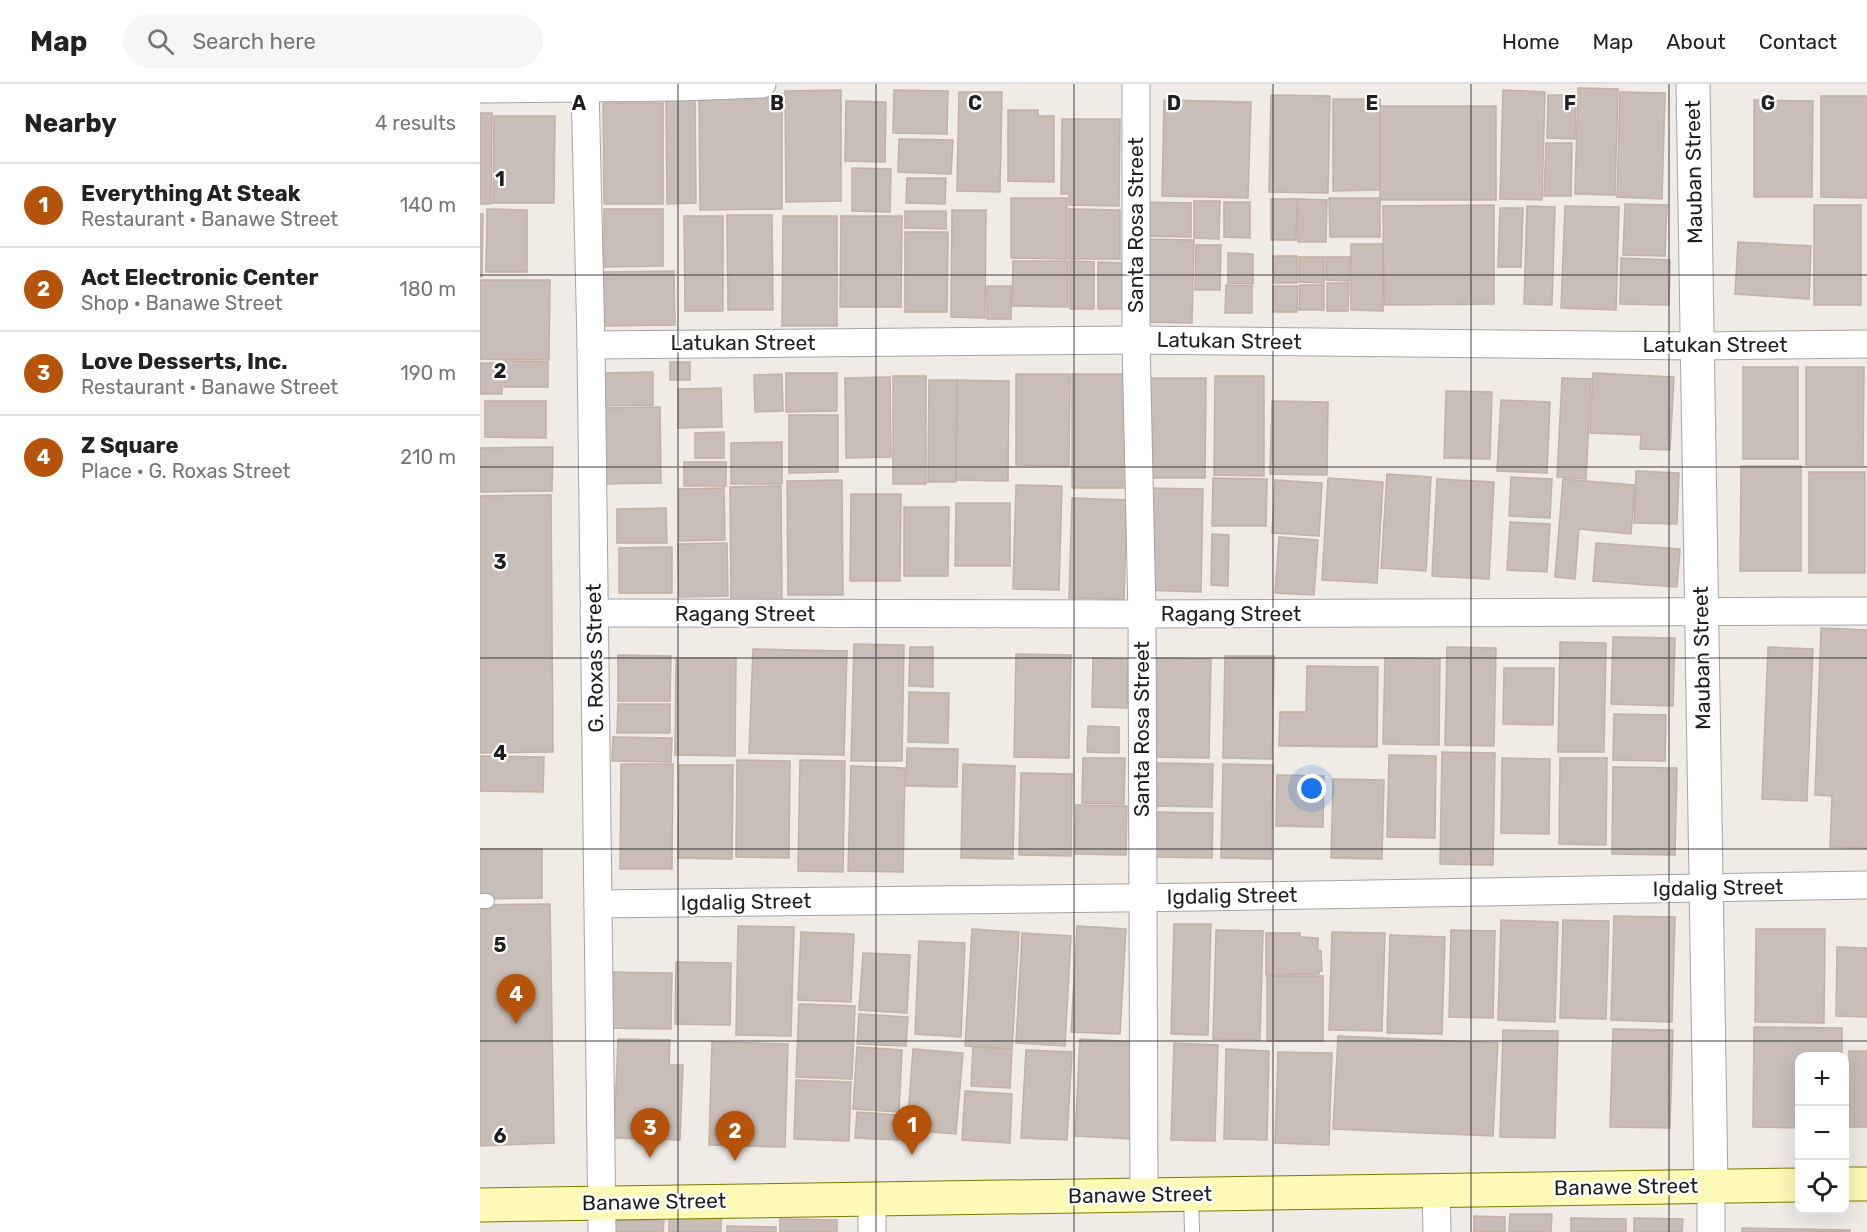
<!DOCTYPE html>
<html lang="en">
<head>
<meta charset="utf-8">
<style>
	body { margin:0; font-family:Rubik,sans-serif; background:#f6f6f6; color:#222 }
	.controls { position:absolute; right:18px; bottom:18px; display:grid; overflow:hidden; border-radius:12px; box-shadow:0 6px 24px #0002 }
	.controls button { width:54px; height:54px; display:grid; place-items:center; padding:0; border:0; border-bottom:2px solid #e0e0e0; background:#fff; color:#222; font:30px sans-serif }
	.you { position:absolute; left:832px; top:705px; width:21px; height:21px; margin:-15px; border:4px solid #fff; border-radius:50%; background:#1a73e8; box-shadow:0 0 0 9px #1a73e833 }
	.badge { display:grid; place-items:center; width:39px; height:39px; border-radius:50%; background:#b45309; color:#fff; font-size:20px; font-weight:700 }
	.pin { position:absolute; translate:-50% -50px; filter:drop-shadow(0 2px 3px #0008) }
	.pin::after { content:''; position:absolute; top:32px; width:21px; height:18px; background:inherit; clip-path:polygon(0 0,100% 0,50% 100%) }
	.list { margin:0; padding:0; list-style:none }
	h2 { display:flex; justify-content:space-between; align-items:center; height:78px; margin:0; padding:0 24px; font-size:26px }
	h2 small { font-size:20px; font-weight:400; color:#767676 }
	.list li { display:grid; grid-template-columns:39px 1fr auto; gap:18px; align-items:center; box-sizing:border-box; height:84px; padding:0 24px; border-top:2px solid #e0e0e0 }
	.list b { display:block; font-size:22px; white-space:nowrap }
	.list p { margin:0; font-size:20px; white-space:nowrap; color:#767676 }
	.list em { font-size:20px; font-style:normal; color:#767676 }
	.icon { flex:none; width:33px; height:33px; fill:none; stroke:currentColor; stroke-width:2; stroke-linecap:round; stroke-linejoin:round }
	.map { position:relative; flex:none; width:1387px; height:1148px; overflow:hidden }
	header { display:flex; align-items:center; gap:36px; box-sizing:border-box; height:84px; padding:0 30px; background:#fff; border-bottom:2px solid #e0e0e0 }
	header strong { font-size:28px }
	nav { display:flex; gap:33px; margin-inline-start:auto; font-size:21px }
	.search { width:420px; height:54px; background:#f6f6f6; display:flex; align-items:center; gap:15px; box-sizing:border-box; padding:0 21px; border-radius:33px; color:#767676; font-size:22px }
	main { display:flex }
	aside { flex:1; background:#fff }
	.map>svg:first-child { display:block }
	.building { fill:#c8bdb7; stroke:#c3b0a6; stroke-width:1.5 }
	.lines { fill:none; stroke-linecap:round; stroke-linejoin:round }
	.service-casing { stroke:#a6a6a6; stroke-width:16 }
	.minor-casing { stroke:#a6a6a6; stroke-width:29 }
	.tertiary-casing { stroke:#a6a6a6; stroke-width:35 }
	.secondary-casing { stroke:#7c7c00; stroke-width:35 }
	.service { stroke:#fff; stroke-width:14 }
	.minor { stroke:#fff; stroke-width:27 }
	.tertiary { stroke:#fff; stroke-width:33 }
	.secondary { stroke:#fdf9b6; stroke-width:33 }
	.grid { fill:none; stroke:#1f1f1f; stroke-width:1.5; stroke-opacity:0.55 }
	.labels { text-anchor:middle; stroke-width:4.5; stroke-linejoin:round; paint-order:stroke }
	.street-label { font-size:21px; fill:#1f1f1f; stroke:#fff }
	.grid-label { font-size:20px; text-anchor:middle; font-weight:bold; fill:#1f1f1f; stroke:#fff; stroke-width:4.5; stroke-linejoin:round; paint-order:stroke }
</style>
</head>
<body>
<header>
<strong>Map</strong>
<div class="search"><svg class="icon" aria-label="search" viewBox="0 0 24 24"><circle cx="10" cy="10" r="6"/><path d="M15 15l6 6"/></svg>Search here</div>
<nav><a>Home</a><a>Map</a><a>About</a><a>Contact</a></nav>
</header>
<main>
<aside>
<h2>Nearby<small>4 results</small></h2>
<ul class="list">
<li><span class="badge">1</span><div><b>Everything At Steak</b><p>Restaurant · Banawe Street</p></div><em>140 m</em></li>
<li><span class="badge">2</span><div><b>Act Electronic Center</b><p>Shop · Banawe Street</p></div><em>180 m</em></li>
<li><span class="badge">3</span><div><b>Love Desserts, Inc.</b><p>Restaurant · Banawe Street</p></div><em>190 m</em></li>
<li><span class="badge">4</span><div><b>Z Square</b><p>Place · G. Roxas Street</p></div><em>210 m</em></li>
</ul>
</aside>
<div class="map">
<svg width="1387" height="1148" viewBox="0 0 1387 1148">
	<rect width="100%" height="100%" fill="#f0ebe5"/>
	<g class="building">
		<polygon points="1098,4 1138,5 1135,111 1095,110"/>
		<polygon points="361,6 361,117 306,118 305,7"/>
		<polygon points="414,6 468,7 467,50 413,49"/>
		<polygon points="1023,6 1065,8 1062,116 1020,115"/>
		<polygon points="479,8 522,8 520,108 477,107"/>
		<polygon points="1140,8 1185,9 1182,115 1137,113"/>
		<polygon points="302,10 302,125 220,126 219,11"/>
		<polygon points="791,11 850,12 848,109 789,108"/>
		<polygon points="1068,11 1096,11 1095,55 1067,54"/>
		<polygon points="1341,12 1387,12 1387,114 1341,113"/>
		<polygon points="853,15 900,15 900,106 853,107"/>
		<polygon points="215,16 216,119 187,120 186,17"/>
		<polygon points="684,16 771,18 768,114 682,112"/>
		<polygon points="1274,16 1333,17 1332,113 1274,113"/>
		<polygon points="366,17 406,18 405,78 365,77"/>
		<polygon points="123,19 183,19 183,120 124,120"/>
		<rect x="900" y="22" width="116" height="94"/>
		<polygon points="528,26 558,26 558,32 574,32 574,98 528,97"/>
		<polygon points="0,29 12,29 11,120 0,120"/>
		<polygon points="14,32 75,32 74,119 13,119"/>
		<polygon points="582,35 640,35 639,122 589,121 589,110 581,110"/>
		<polygon points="419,55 473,56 471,90 418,88"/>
		<polygon points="1066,59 1092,59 1091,112 1064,112"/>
		<polygon points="372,84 411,85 410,128 372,127"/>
		<polygon points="427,94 466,94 465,120 426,119"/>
		<polygon points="531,114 587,114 587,175 531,174"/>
		<polygon points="849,114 900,114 900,153 850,153"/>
		<polygon points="791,115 817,115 816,156 791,156"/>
		<polygon points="818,115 847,116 846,158 818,158"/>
		<polygon points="714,117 740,117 739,155 714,154"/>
		<polygon points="659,118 711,119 711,153 658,152"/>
		<polygon points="744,118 770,118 770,154 744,153"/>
		<polygon points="1145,120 1187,121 1185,172 1143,171"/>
		<polygon points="1014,121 1014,220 904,221 903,122"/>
		<rect x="1334" y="121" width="47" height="100"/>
		<polygon points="1047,122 1075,123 1072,221 1044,220"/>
		<polygon points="1085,122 1139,123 1136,226 1081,224"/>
		<polygon points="1020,124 1043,124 1041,183 1018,183"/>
		<polygon points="7,125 47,126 47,188 6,188"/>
		<polygon points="124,125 183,125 183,182 124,183"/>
		<polygon points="589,125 640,126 640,175 589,175"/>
		<polygon points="472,126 506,126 505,234 471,233"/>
		<polygon points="425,127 466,127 466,145 425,144"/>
		<polygon points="0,130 3,130 2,193 0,193"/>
		<polygon points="247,131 292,131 293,226 248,226"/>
		<polygon points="204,132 243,132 243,227 205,227"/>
		<polygon points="303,132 357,132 357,242 302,242"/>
		<polygon points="361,132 422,132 421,223 360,223"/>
		<polygon points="425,148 468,148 467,228 425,228"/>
		<polygon points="660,155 714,156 712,239 659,238"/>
		<polygon points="1258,158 1331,162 1329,215 1255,210"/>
		<polygon points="871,160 903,160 903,227 871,226"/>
		<polygon points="716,161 741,161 740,206 715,206"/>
		<polygon points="748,169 773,170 773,200 748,199"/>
		<rect x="793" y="172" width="24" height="27"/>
		<polygon points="819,173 844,173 844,199 819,198"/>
		<polygon points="846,173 870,173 869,197 846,196"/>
		<polygon points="1141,174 1190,176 1189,221 1140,220"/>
		<polygon points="533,177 588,177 588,223 532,222"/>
		<polygon points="590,177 614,178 614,225 590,225"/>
		<polygon points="618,178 643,179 643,225 618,225"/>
		<polygon points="194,187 195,241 123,242 122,188"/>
		<polygon points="0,196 70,196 69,276 0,275"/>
		<polygon points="847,199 869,199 868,227 847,227"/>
		<polygon points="746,201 772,202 772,229 745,229"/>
		<polygon points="820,201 844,201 844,226 819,226"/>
		<rect x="507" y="202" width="24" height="33"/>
		<polygon points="793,202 818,202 817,228 793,228"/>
		<polygon points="24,277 68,278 68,303 24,303"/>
		<rect x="190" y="278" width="20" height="18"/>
		<rect x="0" y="279" width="22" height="31"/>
		<rect x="1263" y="283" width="55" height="92"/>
		<polygon points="1326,283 1384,283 1383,381 1326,381"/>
		<polygon points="173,288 173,321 119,322 118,289"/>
		<polygon points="306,289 357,289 357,327 306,328"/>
		<polygon points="1113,289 1194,293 1190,366 1160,365 1161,351 1110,349"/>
		<polygon points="302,290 303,327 275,328 274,291"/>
		<polygon points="536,290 590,290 589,382 536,381"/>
		<polygon points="592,290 647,290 646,404 592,404"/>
		<rect x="413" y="292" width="33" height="108"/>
		<polygon points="735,292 784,292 784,392 734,391"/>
		<polygon points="410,293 411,373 366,374 365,294"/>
		<polygon points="661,294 726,294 725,394 661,394"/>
		<polygon points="1082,294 1111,295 1106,395 1077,393"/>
		<polygon points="449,296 477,296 476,398 448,398"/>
		<polygon points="477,296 529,297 528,397 476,396"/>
		<polygon points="241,304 242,343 198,344 198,305"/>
		<polygon points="966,307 1012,308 1010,375 964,374"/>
		<polygon points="1021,316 1070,318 1067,389 1017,387"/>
		<polygon points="5,317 66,317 66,354 5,353"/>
		<polygon points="792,317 848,318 847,391 790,390"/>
		<polygon points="180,323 181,399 121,400 120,324"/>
		<polygon points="309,331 358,331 358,388 309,389"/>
		<polygon points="244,348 244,374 215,374 215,349"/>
		<polygon points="302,358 302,400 251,400 251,359"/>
		<polygon points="73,363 72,407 0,408 0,364"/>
		<rect x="204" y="378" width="42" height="24"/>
		<polygon points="1261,382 1321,382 1321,487 1260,487"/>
		<polygon points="1156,387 1199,389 1197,440 1154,439"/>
		<rect x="1329" y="388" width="56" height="101"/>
		<polygon points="907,390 951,393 946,487 901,484"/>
		<polygon points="1031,393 1072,395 1070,434 1029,432"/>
		<polygon points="733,394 787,395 786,442 732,442"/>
		<polygon points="848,394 903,398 897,499 842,496"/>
		<polygon points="957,395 1014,398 1009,495 952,492"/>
		<polygon points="1083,395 1155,401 1151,450 1099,445 1095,495 1075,493"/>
		<polygon points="362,396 363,511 308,511 307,397"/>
		<polygon points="795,396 842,399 839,452 792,449"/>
		<polygon points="536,401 582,402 579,506 533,505"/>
		<polygon points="301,402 302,522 251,522 250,403"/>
		<polygon points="244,404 245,456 199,457 199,405"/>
		<polygon points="667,404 723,405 721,508 664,506"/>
		<polygon points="371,410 421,410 420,497 370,497"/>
		<polygon points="71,411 73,668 0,669 0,412"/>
		<polygon points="592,414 647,416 644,515 589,514"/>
		<polygon points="476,419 530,419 530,482 475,482"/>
		<polygon points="424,423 469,423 468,492 424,492"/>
		<polygon points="186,424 187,459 137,459 137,425"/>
		<polygon points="1030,438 1070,440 1067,488 1027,486"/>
		<polygon points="732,450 749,451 748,502 731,501"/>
		<polygon points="799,453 838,456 834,511 795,509"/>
		<polygon points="247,459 248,512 199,513 198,460"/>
		<polygon points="1116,459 1200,465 1197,503 1113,497"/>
		<polygon points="192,463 192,509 139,509 139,464"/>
		<polygon points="1341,544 1387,546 1387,764 1350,763 1352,712 1335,711"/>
		<polygon points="1133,553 1195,554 1193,622 1131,620"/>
		<polygon points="1080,558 1126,559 1124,668 1078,668"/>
		<polygon points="374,560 424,561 422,677 371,677"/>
		<polygon points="430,563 453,563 453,603 429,602"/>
		<polygon points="967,563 1016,564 1014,662 965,661"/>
		<polygon points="1288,563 1333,565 1327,717 1282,715"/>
		<polygon points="273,565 367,567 364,671 269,669"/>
		<polygon points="536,570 591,571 589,674 534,673"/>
		<polygon points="138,571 191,572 190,617 138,617"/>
		<polygon points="745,572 794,572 792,675 743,674"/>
		<polygon points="196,574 256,574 255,672 195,671"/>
		<polygon points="613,574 648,575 647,624 612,623"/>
		<polygon points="671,574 731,575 729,674 668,673"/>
		<polygon points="905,574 960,575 959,661 903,660"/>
		<polygon points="827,582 898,583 897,663 799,662 800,628 826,628"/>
		<polygon points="1024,584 1074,584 1073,641 1023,640"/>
		<polygon points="429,608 469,609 468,659 428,658"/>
		<polygon points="138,620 190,620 190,649 137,649"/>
		<polygon points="1134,630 1186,631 1185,677 1133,676"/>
		<polygon points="608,642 639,643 639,669 607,668"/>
		<polygon points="133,653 192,654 191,678 132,677"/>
		<polygon points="427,664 478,665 477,703 426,702"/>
		<polygon points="962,668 1015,669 1013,781 960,780"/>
		<polygon points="909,671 956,672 955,754 907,753"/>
		<polygon points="0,672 64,673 63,708 0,707"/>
		<polygon points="603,674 645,674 644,720 602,719"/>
		<polygon points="1022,674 1070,675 1069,750 1021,749"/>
		<polygon points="1080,674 1127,674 1126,761 1079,760"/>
		<polygon points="257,676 310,677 309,774 256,773"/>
		<polygon points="320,676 365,677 363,788 318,787"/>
		<polygon points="673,679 733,680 732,723 672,722"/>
		<polygon points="141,680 193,680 192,785 140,785"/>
		<polygon points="483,680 535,682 533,775 481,774"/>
		<polygon points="743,680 793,681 791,775 741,774"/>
		<polygon points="199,681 253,681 252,775 198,774"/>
		<polygon points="371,682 425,684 423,788 368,787"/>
		<polygon points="1133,683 1197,684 1195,771 1132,770"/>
		<polygon points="541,689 592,690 591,772 539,771"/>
		<polygon points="797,691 844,692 843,743 796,742"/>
		<polygon points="853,695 904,696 902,775 851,774"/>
		<polygon points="596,721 647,722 646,771 595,770"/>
		<polygon points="674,728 733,729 732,774 673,773"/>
		<polygon points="0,765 62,765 62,814 0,815"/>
		<polygon points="70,820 74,1059 0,1062 0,821"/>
		<polygon points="1134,832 1195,833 1192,938 1131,936"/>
		<polygon points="1021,836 1078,838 1075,938 1018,936"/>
		<polygon points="1083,836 1129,837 1126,935 1080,934"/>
		<polygon points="694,840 731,840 728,951 691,950"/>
		<polygon points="258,842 314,843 311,952 256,951"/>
		<polygon points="597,842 646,845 640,950 591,948"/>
		<polygon points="492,845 539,848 532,965 485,962"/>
		<polygon points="1276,845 1345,845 1344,939 1275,938"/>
		<polygon points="736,846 783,847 780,956 733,955"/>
		<polygon points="971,846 1015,847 1013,934 969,933"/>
		<polygon points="321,848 374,850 371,918 318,916"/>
		<polygon points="852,848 905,849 902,947 849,946"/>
		<polygon points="542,849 591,852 585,962 536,959"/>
		<polygon points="786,849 820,849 820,853 838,854 838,867 841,867 842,887 839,887 839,890 786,891"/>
		<polygon points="910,851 965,853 962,950 907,949"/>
		<polygon points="439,857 485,859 481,953 435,950"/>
		<polygon points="1357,863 1387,864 1387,933 1356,932"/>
		<polygon points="383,869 430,871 427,929 379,926"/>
		<polygon points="196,878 251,879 250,941 195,940"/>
		<polygon points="126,888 192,889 191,945 125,944"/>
		<rect x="787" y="892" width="56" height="65"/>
		<polygon points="319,920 375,922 372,995 316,993"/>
		<polygon points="379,930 428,933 426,962 377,960"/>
		<polygon points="1274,943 1362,944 1362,972 1320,972 1320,1044 1273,1043"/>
		<polygon points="1133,945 1193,946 1190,1044 1130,1043"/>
		<polygon points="1023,946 1078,947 1075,1054 1020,1053"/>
		<polygon points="858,952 1018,959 1013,1052 853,1045"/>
		<polygon points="138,955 190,956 189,981 203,981 200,1056 134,1054"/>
		<polygon points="600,955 659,958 653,1055 595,1052"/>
		<polygon points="232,958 308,960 305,1063 229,1061"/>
		<polygon points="694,959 738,961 735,1057 691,1056"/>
		<polygon points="377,963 422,966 419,1028 373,1025"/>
		<polygon points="493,963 532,965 530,1004 491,1002"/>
		<polygon points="433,965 483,969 476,1050 427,1046"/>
		<polygon points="746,965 789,967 787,1056 744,1055"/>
		<polygon points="546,966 592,968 587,1056 541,1054"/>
		<rect x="1369" y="967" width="18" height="76"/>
		<polygon points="798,968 852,969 849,1061 795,1059"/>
		<polygon points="316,996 371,998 369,1057 314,1055"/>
		<polygon points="485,1007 532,1010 530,1059 482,1056"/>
		<polygon points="377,1028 419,1031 418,1056 375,1054"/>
		<polygon points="1030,1130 1072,1130 1071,1148 1029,1148"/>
		<polygon points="994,1132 1025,1133 1025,1148 994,1148"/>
		<polygon points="189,1133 241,1134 241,1148 189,1148"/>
		<polygon points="1091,1134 1146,1135 1146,1148 1091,1148"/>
		<polygon points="1154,1134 1203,1135 1202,1148 1154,1148"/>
		<polygon points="300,1135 357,1136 357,1148 300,1148"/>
		<polygon points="131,1136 184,1137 183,1148 131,1148"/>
		<polygon points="247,1142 296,1143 296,1148 247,1148"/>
		<polygon points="1262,1144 1370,1146 1370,1148 1262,1148"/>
	</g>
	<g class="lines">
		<g class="service-casing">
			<g id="service">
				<polyline points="0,817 7,817"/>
				<polyline points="711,1110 712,1148"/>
			</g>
		</g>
		<g class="minor-casing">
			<g id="minor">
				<polyline points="105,0 111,261 122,1148"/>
				<polyline points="656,0 656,256 662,530 664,1111"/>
				<polyline points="0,5 200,3 282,0"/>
				<polyline points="111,261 656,256 1217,262 1387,260"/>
				<polyline points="114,529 662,530 1387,527"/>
				<polyline points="118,820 721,813 1387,801"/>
				<polyline points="956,1106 957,1148"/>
				<polyline points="392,1115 392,1148"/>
				<polyline points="1231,1148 1231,1102"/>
			</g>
		</g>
		<g class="tertiary-casing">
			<polyline id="tertiary" points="1213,0 1231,1102"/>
		</g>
		<g class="secondary-casing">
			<g id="secondary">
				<polyline points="1364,1100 1387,1100"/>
				<polyline points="0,1121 1320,1101"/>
			</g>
		</g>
		<use href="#service" class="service"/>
		<use href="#minor" class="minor"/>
		<use href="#tertiary" class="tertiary"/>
		<use href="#secondary" class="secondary"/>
	</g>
	<path class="grid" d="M 198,0 L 198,1148M 396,0 L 396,1148M 594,0 L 594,1148M 793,0 L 793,1148M 991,0 L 991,1148M 1189,0 L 1189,1148M 0,191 L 1387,191M 0,383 L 1387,383M 0,574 L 1387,574M 0,765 L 1387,765M 0,957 L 1387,957"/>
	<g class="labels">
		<g class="street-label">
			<text transform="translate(1214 88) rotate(-91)" y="7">Mauban Street</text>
			<text transform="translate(656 141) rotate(-90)" y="7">Santa Rosa Street</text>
			<text transform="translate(749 257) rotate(1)" y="7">Latukan Street</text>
			<text x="263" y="266">Latukan Street</text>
			<text x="1235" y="268">Latukan Street</text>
			<text x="265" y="537">Ragang Street</text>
			<text x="751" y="537">Ragang Street</text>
			<text transform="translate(115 574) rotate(-91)" y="7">G. Roxas Street</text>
			<text transform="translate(1222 574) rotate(-91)" y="7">Mauban Street</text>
			<text transform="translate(662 645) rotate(-90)" y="7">Santa Rosa Street</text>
			<text transform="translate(1238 804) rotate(-1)" y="7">Igdalig Street</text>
			<text transform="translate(752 812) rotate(-1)" y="7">Igdalig Street</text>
			<text transform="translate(266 818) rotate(-1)" y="7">Igdalig Street</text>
			<text transform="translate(1146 1103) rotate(-1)" y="7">Banawe Street</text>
			<text transform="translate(660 1111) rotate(-1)" y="7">Banawe Street</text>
			<text transform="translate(174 1118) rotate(-1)" y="7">Banawe Street</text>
		</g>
	</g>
	<g class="grid-label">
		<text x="99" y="26">A</text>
		<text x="297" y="26">B</text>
		<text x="495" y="26">C</text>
		<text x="694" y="26">D</text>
		<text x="892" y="26">E</text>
		<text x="1090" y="26">F</text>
		<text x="1288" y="26">G</text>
		<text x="20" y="102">1</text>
		<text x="20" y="294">2</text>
		<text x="20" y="485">3</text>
		<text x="20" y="676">4</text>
		<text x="20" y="868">5</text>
		<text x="20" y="1059">6</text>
	</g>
</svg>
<div class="controls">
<button>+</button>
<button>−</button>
<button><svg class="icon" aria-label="locate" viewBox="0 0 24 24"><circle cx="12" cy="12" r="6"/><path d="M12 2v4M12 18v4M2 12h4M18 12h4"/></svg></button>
</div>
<div class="you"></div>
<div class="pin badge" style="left:432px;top:1071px">1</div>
<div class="pin badge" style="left:255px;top:1077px">2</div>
<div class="pin badge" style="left:170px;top:1074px">3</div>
<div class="pin badge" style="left:36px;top:940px">4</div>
</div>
</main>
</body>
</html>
